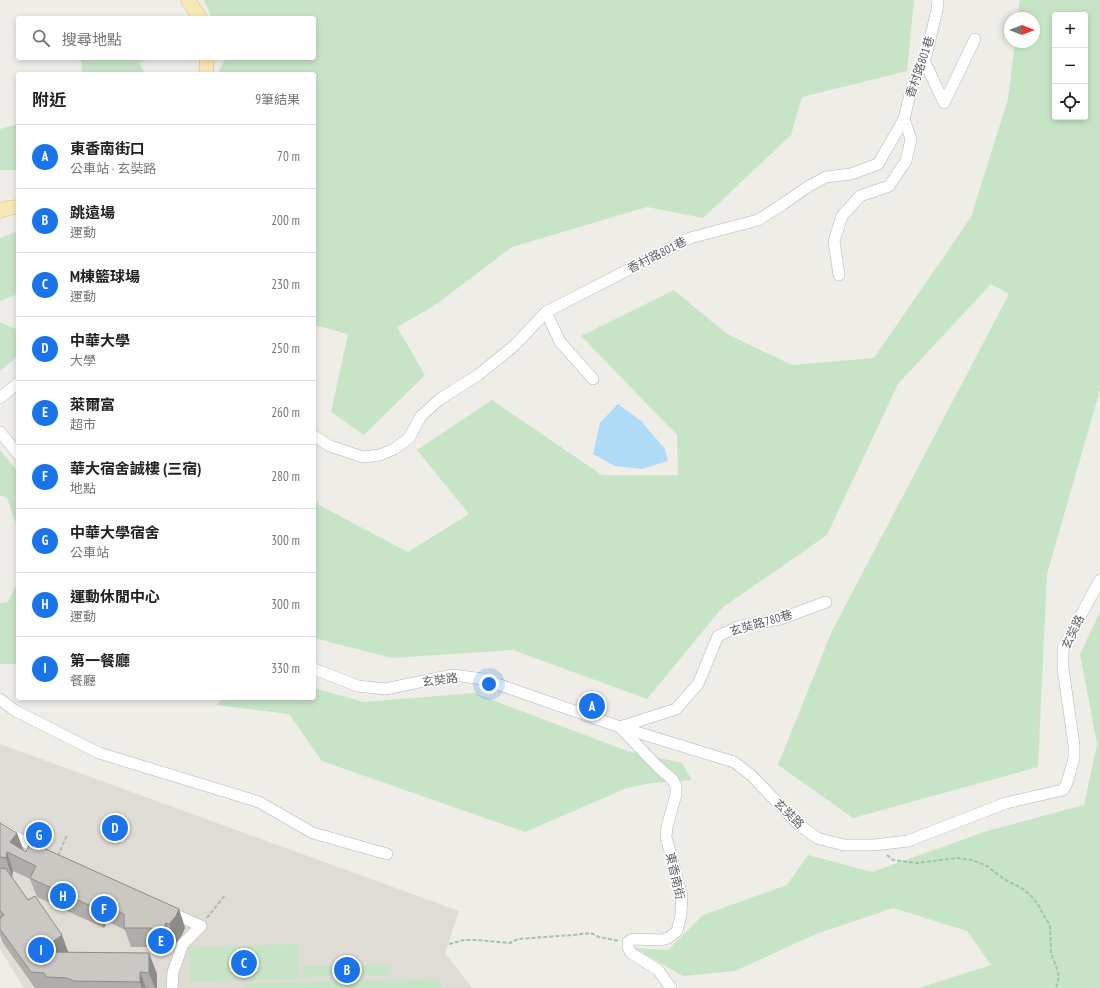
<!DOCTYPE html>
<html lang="zh-TW">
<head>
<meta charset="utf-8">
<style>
	body { margin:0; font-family:"PT Sans Narrow","Noto Sans TC",sans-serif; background:#f6f6f6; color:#222 }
	.controls { position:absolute; right:12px; top:12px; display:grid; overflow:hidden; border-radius:4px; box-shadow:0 2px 6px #0003 }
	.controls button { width:36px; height:36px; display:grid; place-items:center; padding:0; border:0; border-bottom:1px solid #e0e0e0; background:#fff; color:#222; font:20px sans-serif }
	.compass { position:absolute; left:1004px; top:12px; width:36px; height:36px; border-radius:50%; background:#fff; box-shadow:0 2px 6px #0003; rotate:90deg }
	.you { position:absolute; left:489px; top:684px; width:14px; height:14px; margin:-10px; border:3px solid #fff; border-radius:50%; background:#1a73e8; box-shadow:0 0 0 6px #1a73e833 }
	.badge { display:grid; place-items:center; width:26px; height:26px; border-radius:50%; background:#1a73e8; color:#fff; font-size:13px; font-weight:700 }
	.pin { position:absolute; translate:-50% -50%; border:2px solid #fff; box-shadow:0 1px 4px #0006 }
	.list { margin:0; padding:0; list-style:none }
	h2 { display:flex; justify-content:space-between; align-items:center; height:52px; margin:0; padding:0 16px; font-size:17px }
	h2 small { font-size:13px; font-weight:400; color:#767676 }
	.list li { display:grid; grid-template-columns:26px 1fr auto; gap:12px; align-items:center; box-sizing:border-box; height:64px; padding:0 16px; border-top:1px solid #e0e0e0 }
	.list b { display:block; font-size:15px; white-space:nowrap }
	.list p { margin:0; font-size:13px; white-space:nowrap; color:#767676 }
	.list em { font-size:13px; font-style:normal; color:#767676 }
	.icon { flex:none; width:22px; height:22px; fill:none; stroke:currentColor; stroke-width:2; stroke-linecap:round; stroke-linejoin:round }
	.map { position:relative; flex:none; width:1100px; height:988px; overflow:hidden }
	.search { position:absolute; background:#fff; box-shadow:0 2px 6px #0003; left:16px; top:16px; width:300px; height:44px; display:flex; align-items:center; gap:10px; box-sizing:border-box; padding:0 14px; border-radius:4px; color:#767676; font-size:15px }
	.panel { position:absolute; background:#fff; box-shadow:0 2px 6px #0003; left:16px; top:72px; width:300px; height:628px; border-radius:4px }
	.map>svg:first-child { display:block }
	.education { fill:#dfdcd6 }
	.green { fill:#c8e4c7; fill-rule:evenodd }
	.water { fill:#b0dbf7 }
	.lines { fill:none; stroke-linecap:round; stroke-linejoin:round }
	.minor-casing { stroke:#b2b4b8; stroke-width:12 }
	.major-casing { stroke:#e4bd6c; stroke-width:15 }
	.path { stroke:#a0c4a9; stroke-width:2; stroke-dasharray:4 2; stroke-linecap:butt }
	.minor { stroke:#fff; stroke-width:11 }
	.major { stroke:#f7e9b5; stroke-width:14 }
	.wall { fill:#afaca9 }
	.shaded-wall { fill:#8e8c89 }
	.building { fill:#cbc8c4; stroke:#8e8c89 }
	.labels { text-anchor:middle; stroke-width:3; stroke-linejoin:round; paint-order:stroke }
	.street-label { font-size:12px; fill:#5f6266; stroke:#fff }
</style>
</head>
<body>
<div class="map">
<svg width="1100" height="988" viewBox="0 0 1100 988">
	<rect width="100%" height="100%" fill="#efede8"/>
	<polygon class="education" points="0,744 459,911 445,953 472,988 24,988 0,949"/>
	<g class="green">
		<polygon points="204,0 914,0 907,71 802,97 791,135 703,218 647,207 512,247 434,306 397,327 425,375 364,435 331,412 348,334 314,325 314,74 218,74 225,58 314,58 314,18 212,18"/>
		<path d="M 1020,0 L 1100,0 L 1100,390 L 1047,574 L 1038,767 L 853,818 L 778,765 L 832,631 L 1009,294 L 991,284 L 898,384 L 827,535 L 722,608 L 647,699 L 513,650 L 392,658 L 314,638 L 314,497 L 319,505 L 408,552 L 469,514 L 417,450 L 492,400 L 602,475 L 678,475 L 677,435 L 581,336 L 674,290 L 727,334 L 792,365 L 874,358 L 971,217 L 1008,99 L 1015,42 L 1034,42 L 1034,18 L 1017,18 ZM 1055,15 L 1085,15 L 1085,117 L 1055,117 Z"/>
		<polygon points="81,58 149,58 139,63 145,74 82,74"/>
		<polygon points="18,124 18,170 0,170 0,129"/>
		<polygon points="18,231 18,294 0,301 0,238"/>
		<polygon points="0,322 18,330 18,356 0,371"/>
		<polygon points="0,450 18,472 18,529 7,498 0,495"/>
		<polygon points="18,582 18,664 0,664 0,603 8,602"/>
		<polygon points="1100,612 1100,988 919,988 991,965 967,931 893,908 816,934 735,971 683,976 634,948 668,950 703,915 787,885 808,855 872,872 987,831 1084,805 1097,744 1080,654"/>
		<polygon points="314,688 364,702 474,693 627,751 682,763 692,780 652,783 627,788 525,832 322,761 289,714 216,705 223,698 314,698"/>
		<polygon points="298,944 299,979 190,982 189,947"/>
		<polygon points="391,965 391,975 303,977 303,966"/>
		<polygon points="440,979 441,988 235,988 252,983"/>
	</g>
	<polygon class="water" points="618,404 641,421 665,449 668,461 642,469 615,466 593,454 600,423"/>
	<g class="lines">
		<g class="minor-casing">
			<g id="minor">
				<polyline points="924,60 944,103 975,39"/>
				<polyline points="839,275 834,241 842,216 860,196 889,186 906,161 911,139 904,119"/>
				<polyline points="546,312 560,342 593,379"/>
				<polyline points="0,398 18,383"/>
				<polyline points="0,432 18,454"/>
				<polyline points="314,436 330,446 363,457 380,455 394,449 409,438 421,416 440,399 478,375 515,345 546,312 690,238 758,220 783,204 809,186 826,177 851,174 878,164 904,119 912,86 926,56 937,10 938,0"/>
				<polyline points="314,669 358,686 385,689 453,675 483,679 620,727 734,762 752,776 798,824 817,838 844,845 874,845 908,841 1006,803 1063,790 1067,783 1074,758 1074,745 1063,668 1063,648 1100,580"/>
				<polyline points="0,699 14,710 99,753 259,802 313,833 387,854"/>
				<polyline points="0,828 41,851"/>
				<polyline points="169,912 201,926 183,944 173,972 172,988"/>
				<polyline points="671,988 658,970 631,953 628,948 628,942 633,939 661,940 668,938 677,931 681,915 682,896 666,837 667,827 676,794 676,786 673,780 657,766 620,727 676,709 698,684 718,636 740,626 780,619 826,602"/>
			</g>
		</g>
		<g class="major-casing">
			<g id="major">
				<polyline points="188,0 200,18"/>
				<polyline points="206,74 207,58"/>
				<polyline points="0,211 8,208 18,207"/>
			</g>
		</g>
		<g class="path">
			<polyline points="887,855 893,860 916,863 958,858 972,860 987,866 1004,879 1023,889 1032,897 1039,906 1043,914 1050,925 1051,953 1057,969 1059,977 1056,988"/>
			<polyline points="58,856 67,835"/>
			<polyline points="207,918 225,895"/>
			<polyline points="449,944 464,940 476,940 510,943 518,939 573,935 591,933 599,937 619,941"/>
		</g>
		<use href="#minor" class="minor"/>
		<use href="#major" class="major"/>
	</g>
	<polygon class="wall" points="0,823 23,851 26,852 179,909 185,928 182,935 176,943 173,941 168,953 156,947 131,947 125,930 107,921 104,928 37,897 30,879 13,871 12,877 28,900 69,952 149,953 157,974 157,988 35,988 3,943 0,935"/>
	<g class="shaded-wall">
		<polygon points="17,833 24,851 10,842"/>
		<polygon points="7,852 13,871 12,877 6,858"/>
		<polygon points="100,903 107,921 104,928 97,909"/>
		<polygon points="179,909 185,928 182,935 176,943 169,924"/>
		<polygon points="166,923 173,941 168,953 161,934"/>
		<polygon points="62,935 70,957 39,952"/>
		<polygon points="149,953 157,974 157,988 155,988 149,973"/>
		<polygon points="140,972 146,988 142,988 140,982"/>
	</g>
	<g class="building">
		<polygon points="0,823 17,833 10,842 26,852 30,842 179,909 176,916 169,924 166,923 161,934 150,928 124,928 124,914 100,903 97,909 30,878 36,866 7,852 6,858 0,857"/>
		<polygon points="0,868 6,869 28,900 35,896 62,935 39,952 149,953 149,973 140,972 140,982 74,981 67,978 46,977 44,973 31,972 0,929 0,918 4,915 0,910"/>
	</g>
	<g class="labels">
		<g class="street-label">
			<text transform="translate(920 67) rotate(-71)" y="4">香村路801巷</text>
			<text transform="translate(657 255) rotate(-27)" y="4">香村路801巷</text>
			<text transform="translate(761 623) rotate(-16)" y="4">玄奘路780巷</text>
			<text transform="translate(1073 632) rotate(-65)" y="4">玄奘路</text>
			<text transform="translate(440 680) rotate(-7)" y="4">玄奘路</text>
			<text transform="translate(789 814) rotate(44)" y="4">玄奘路</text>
			<text transform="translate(675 876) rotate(77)" y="4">東香南街</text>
		</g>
	</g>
</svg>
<div class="controls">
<button>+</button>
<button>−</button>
<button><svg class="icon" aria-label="locate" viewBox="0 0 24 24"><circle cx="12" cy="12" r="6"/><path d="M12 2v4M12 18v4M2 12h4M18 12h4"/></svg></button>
</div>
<svg class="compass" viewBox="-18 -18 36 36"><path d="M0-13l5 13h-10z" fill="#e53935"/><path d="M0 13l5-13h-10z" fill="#767676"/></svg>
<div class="you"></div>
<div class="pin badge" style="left:592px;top:706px">A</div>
<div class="pin badge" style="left:347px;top:970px">B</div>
<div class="pin badge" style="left:244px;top:963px">C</div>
<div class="pin badge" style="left:115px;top:828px">D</div>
<div class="pin badge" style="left:161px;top:941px">E</div>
<div class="pin badge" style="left:104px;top:909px">F</div>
<div class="pin badge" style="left:39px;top:835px">G</div>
<div class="pin badge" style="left:63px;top:896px">H</div>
<div class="pin badge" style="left:41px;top:950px">I</div>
<div class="search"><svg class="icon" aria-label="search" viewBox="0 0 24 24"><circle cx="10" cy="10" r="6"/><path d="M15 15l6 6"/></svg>搜尋地點</div>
<section class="panel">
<h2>附近<small>9筆結果</small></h2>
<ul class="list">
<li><span class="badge">A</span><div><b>東香南街口</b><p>公車站 · 玄奘路</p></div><em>70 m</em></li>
<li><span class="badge">B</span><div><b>跳遠場</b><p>運動</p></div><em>200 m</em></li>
<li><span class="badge">C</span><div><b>M棟籃球場</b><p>運動</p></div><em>230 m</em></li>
<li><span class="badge">D</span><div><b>中華大學</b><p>大學</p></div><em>250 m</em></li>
<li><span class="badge">E</span><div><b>萊爾富</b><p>超市</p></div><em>260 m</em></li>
<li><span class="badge">F</span><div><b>華大宿舍誠樓 (三宿)</b><p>地點</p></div><em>280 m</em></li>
<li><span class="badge">G</span><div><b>中華大學宿舍</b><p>公車站</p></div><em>300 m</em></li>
<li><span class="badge">H</span><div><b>運動休閒中心</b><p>運動</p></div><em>300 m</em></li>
<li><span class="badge">I</span><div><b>第一餐廳</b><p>餐廳</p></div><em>330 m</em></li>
</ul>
</section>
</div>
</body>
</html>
